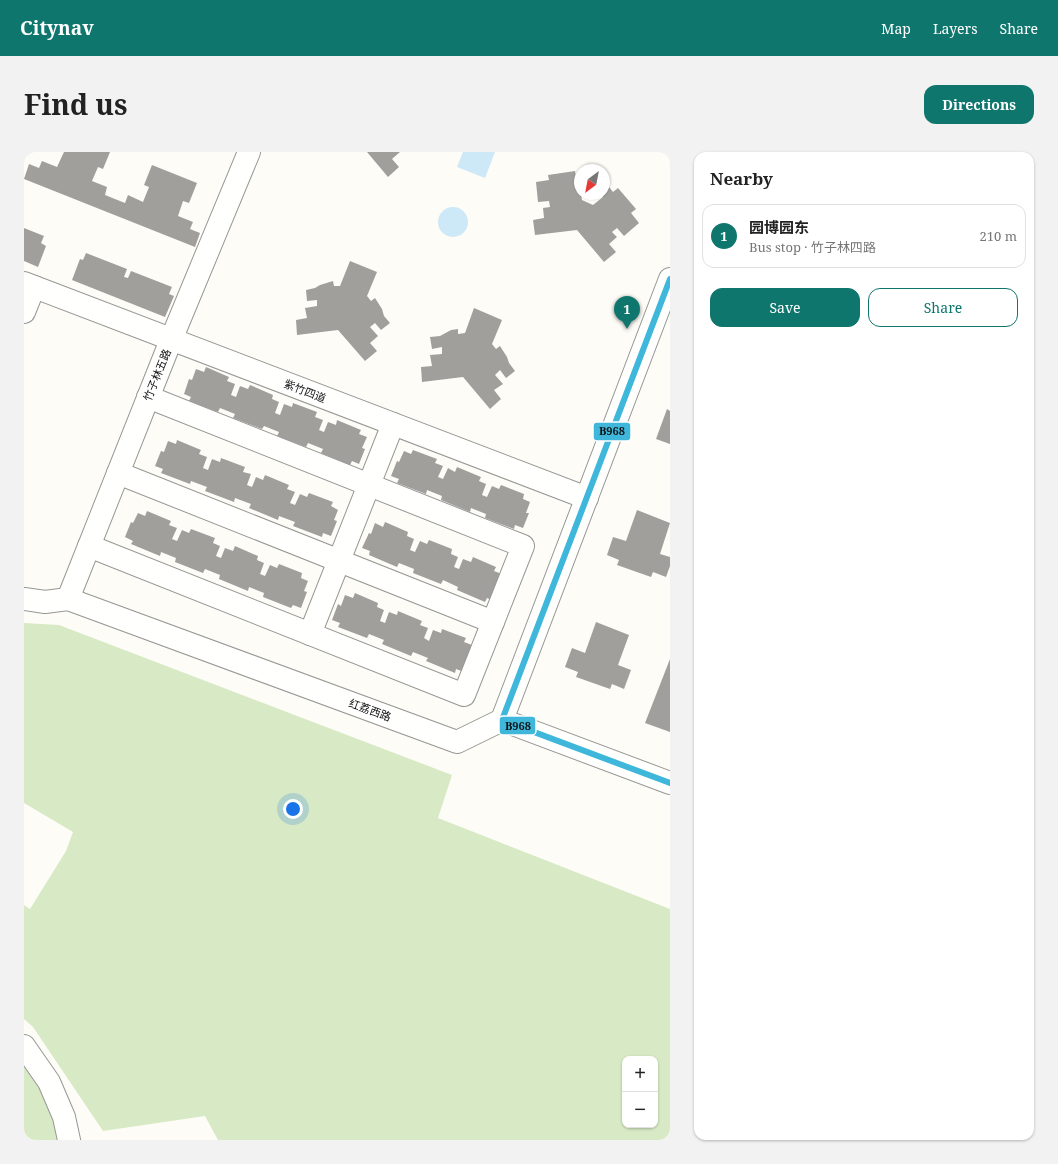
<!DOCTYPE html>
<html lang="en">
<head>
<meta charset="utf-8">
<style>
	body { margin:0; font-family:"Noto Serif","Noto Sans SC",serif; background:#f2f2f2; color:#222 }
	.controls { position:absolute; right:12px; bottom:12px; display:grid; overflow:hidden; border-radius:8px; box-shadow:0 1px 3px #0004 }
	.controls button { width:36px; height:36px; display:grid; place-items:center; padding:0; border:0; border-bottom:1px solid #e0e0e0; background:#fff; color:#222; font:20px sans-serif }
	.compass { position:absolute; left:550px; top:12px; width:36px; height:36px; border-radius:50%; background:#fff; box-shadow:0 1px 3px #0004; rotate:212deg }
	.you { position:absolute; left:269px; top:657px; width:14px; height:14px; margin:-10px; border:3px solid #fff; border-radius:50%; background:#1a73e8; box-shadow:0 0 0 6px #1a73e833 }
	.badge { display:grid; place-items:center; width:26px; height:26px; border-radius:50%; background:#0f766e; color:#fff; font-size:13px; font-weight:700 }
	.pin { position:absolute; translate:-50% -33px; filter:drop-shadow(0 1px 2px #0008) }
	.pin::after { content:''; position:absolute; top:21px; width:14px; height:12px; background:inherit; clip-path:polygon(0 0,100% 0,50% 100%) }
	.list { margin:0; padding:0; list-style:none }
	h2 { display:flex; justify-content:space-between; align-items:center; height:52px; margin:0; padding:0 16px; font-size:17px }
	h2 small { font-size:13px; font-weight:400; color:#767676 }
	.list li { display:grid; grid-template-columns:26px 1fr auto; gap:12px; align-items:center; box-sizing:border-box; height:64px; margin:0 8px 8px; padding:0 8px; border:1px solid #e0e0e0; border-radius:12px }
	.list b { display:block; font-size:15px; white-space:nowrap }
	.list p { margin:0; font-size:13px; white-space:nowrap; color:#767676 }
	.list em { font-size:13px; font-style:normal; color:#767676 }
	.actions { display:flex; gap:8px; padding:12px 16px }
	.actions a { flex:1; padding:9px 0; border:1px solid #0f766e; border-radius:12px; text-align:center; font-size:14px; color:#0f766e }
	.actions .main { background:#0f766e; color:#fff }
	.map { position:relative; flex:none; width:646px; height:988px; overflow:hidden; border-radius:12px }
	header { display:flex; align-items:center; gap:24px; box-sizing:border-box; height:56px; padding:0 20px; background:#0f766e; color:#fff }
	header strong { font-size:19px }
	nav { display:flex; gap:22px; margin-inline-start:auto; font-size:14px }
	.intro { display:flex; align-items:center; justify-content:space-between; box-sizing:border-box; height:96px; padding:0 24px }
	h1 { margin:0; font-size:28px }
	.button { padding:10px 18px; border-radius:12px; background:#0f766e; color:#fff; font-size:14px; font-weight:700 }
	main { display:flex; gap:24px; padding:0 24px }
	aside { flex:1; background:#fff; border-radius:12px; box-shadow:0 1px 3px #0004 }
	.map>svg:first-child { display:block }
	.forest { fill:#d8eac5; fill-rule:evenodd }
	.water { fill:#cde8f7 }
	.building { fill:#a19f9c }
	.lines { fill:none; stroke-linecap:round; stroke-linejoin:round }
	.minor-casing { stroke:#979795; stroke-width:24 }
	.minor { stroke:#fffffe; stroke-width:22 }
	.bus-1-casing { stroke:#fff; stroke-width:9 }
	.bus-1 { stroke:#3eb7db; stroke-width:6 }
	.labels { text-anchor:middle; stroke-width:4; stroke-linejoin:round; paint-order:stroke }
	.street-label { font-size:11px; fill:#111; stroke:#fff }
	.line-badge { stroke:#fff; stroke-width:1.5 }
	.pale-badge-label { font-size:11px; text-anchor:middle; font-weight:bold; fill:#111 }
</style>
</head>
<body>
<header>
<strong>Citynav</strong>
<nav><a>Map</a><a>Layers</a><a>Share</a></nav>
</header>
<div class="intro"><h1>Find us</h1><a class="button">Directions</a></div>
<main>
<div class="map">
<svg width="646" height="988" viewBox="0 0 646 988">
	<rect width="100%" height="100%" fill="#fdfcf7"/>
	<g class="forest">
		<path d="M 0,471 L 35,473 L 428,623 L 414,666 L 646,757 L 646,988 L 194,988 L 181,964 L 79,979 L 9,875 L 0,867 L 0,753 L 6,757 L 42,699 L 49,680 L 0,651 ZM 601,907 L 631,907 L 631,973 L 601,973 Z"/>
		<polygon points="0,907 10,922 31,971 33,988 0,988"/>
	</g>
	<g class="water">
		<polygon points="439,0 471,0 461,26 433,15"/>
		<circle cx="429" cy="70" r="15"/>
	</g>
	<g class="building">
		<polygon points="40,0 86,0 79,17 74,15 68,29 83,35 81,43 101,51 104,43 119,50 125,35 120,33 128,13 173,31 165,51 159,49 154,64 169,70 166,77 176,81 171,95 0,27 5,12 15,16 18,9 33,15"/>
		<polygon points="343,0 376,0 368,7 375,15 364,25"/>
		<polygon points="551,19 552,25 556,25 556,42 557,42 558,48 569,53 579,45 576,42 580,42 580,31 581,30 589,40 594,36 612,57 607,61 615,71 600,84 593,76 588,80 593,85 585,92 592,100 580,110 553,78 511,83 509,68 520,66 519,56 526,55 525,49 514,50 512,30 525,28 524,23"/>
		<polygon points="0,76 20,84 17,91 22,94 14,115 0,109"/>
		<polygon points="62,101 103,117 100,125 104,126 107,119 148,135 145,142 150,144 141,165 48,128 56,107 59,108"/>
		<polygon points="326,109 353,120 343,144 347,149 351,146 358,157 360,164 366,171 357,178 351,171 346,175 354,184 346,191 353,199 341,209 314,178 273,183 272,168 283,166 281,156 293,154 293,148 283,149 282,138 291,136 296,133 309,129 310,134 316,134"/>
		<polygon points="450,156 478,168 468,192 472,197 476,194 483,205 485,211 491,219 482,226 476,218 471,223 479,232 470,238 477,247 466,257 439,225 398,230 397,215 408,214 406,203 418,202 418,195 408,197 406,185 416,184 427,178 434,177 434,182 441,181"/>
		<polygon points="182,215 205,225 203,229 211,232 207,243 212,245 216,234 224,237 226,233 249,243 248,247 255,250 251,261 256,263 260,252 268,255 269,251 293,260 291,265 299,268 295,278 300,280 304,270 312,273 313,268 337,278 335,282 343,285 338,296 341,297 335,312 328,309 326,313 297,301 299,297 284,291 282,295 253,284 255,280 240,274 238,277 209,266 211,262 196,256 194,260 165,249 167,245 160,242 165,227 168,228 172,217 180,220"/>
		<polygon points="643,257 646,259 646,292 632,287"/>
		<polygon points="153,288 177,298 175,302 183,305 179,316 184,318 188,307 196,310 197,306 221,315 219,320 227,322 223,333 228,335 232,325 239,328 241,323 265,333 263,337 271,340 266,351 271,353 276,342 283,345 285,341 309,350 307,354 314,358 310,368 313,369 307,384 299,381 298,385 269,374 271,370 255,364 254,368 225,356 227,352 211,346 210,350 181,339 183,335 167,329 166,332 137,321 139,317 131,314 137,299 140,300 144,289 152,292"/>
		<polygon points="389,298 413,307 411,311 419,314 414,325 419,327 424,316 431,320 433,315 457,325 455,329 462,332 458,343 463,345 468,334 475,337 477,333 500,342 499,347 506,350 502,361 505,361 499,376 491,373 490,377 461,366 462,362 447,356 446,360 417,348 418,344 403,338 402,342 373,331 375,327 367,324 373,309 375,310 380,299 387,302"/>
		<polygon points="613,358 646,371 636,402 646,405 646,414 642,425 629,420 627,425 593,413 595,408 583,403 589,385 602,389"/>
		<polygon points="123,359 147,369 145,373 153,376 148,387 153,389 158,378 165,381 167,377 191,386 189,391 196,394 192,404 197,406 201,396 209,399 211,394 234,404 233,408 240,411 236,422 241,424 246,413 253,416 255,412 278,421 277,426 284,429 280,439 283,440 277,456 269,453 267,456 239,445 240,441 225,435 224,439 195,427 196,423 181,417 179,421 151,410 152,406 137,400 136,404 107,392 109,389 101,385 107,370 109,371 114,361 121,364"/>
		<polygon points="361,370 384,380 383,384 390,387 386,398 391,400 396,389 403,392 405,388 428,397 427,402 434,405 430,415 435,417 439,407 447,410 449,405 472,415 470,419 478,422 470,449 463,446 461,450 433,438 434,435 419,428 417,432 389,421 390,417 375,411 373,415 345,403 346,399 338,396 345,381 347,382 351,371 359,375"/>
		<polygon points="331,441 354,451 353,455 360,458 356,469 361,471 365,460 373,463 374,459 398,469 396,473 404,476 400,486 405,489 409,478 417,481 418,477 442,486 440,490 448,493 443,504 446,505 440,520 432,517 431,521 402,509 404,506 389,500 387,504 358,492 360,488 345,482 343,486 314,475 316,471 308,468 314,452 317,454 321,443 329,446"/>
		<polygon points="572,470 605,483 594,513 607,518 600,537 588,532 586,537 552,525 554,520 541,515 548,496 561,501"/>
		<polygon points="646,507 646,580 621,571"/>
	</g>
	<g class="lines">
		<g class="minor-casing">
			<g id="minor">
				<polyline points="0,131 563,346"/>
				<polyline points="0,160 10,135"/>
				<polyline points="94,321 469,470"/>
				<polyline points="65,394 440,543 499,394 124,245"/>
				<polyline points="0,447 21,450 44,447 433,590 478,568 646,631"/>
				<polyline points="44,447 147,188 225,0"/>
				<polyline points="286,482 369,272"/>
				<polyline points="478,568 646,127"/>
				<polyline points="0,894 25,930 40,965 45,988"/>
			</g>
		</g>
		<use href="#minor" class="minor"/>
		<g class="bus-1-casing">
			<polyline id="bus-1" points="646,127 478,568 646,631"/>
		</g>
		<use href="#bus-1" class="bus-1"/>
	</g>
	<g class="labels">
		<g class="street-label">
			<text transform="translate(133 223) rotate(-68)" y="4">竹子林五路</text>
			<text transform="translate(281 239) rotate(21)" y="4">紫竹四道</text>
			<text transform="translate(346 558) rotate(20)" y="4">红荔西路</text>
		</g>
	</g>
	<g class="line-badge">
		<rect x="569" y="270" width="38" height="19" rx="4" fill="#3eb7db"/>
		<rect x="475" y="564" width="37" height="19" rx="4" fill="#3eb7db"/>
	</g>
	<g class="pale-badge-label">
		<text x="588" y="283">B968</text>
		<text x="494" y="578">B968</text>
	</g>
</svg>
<div class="controls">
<button>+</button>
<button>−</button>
</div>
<svg class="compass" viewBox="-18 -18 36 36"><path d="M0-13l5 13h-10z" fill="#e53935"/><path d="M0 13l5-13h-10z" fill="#767676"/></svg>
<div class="you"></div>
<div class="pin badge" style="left:603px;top:177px">1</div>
</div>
<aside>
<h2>Nearby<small></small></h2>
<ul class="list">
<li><span class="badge">1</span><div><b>园博园东</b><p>Bus stop · 竹子林四路</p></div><em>210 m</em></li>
</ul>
<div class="actions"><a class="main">Save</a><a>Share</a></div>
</aside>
</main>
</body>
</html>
